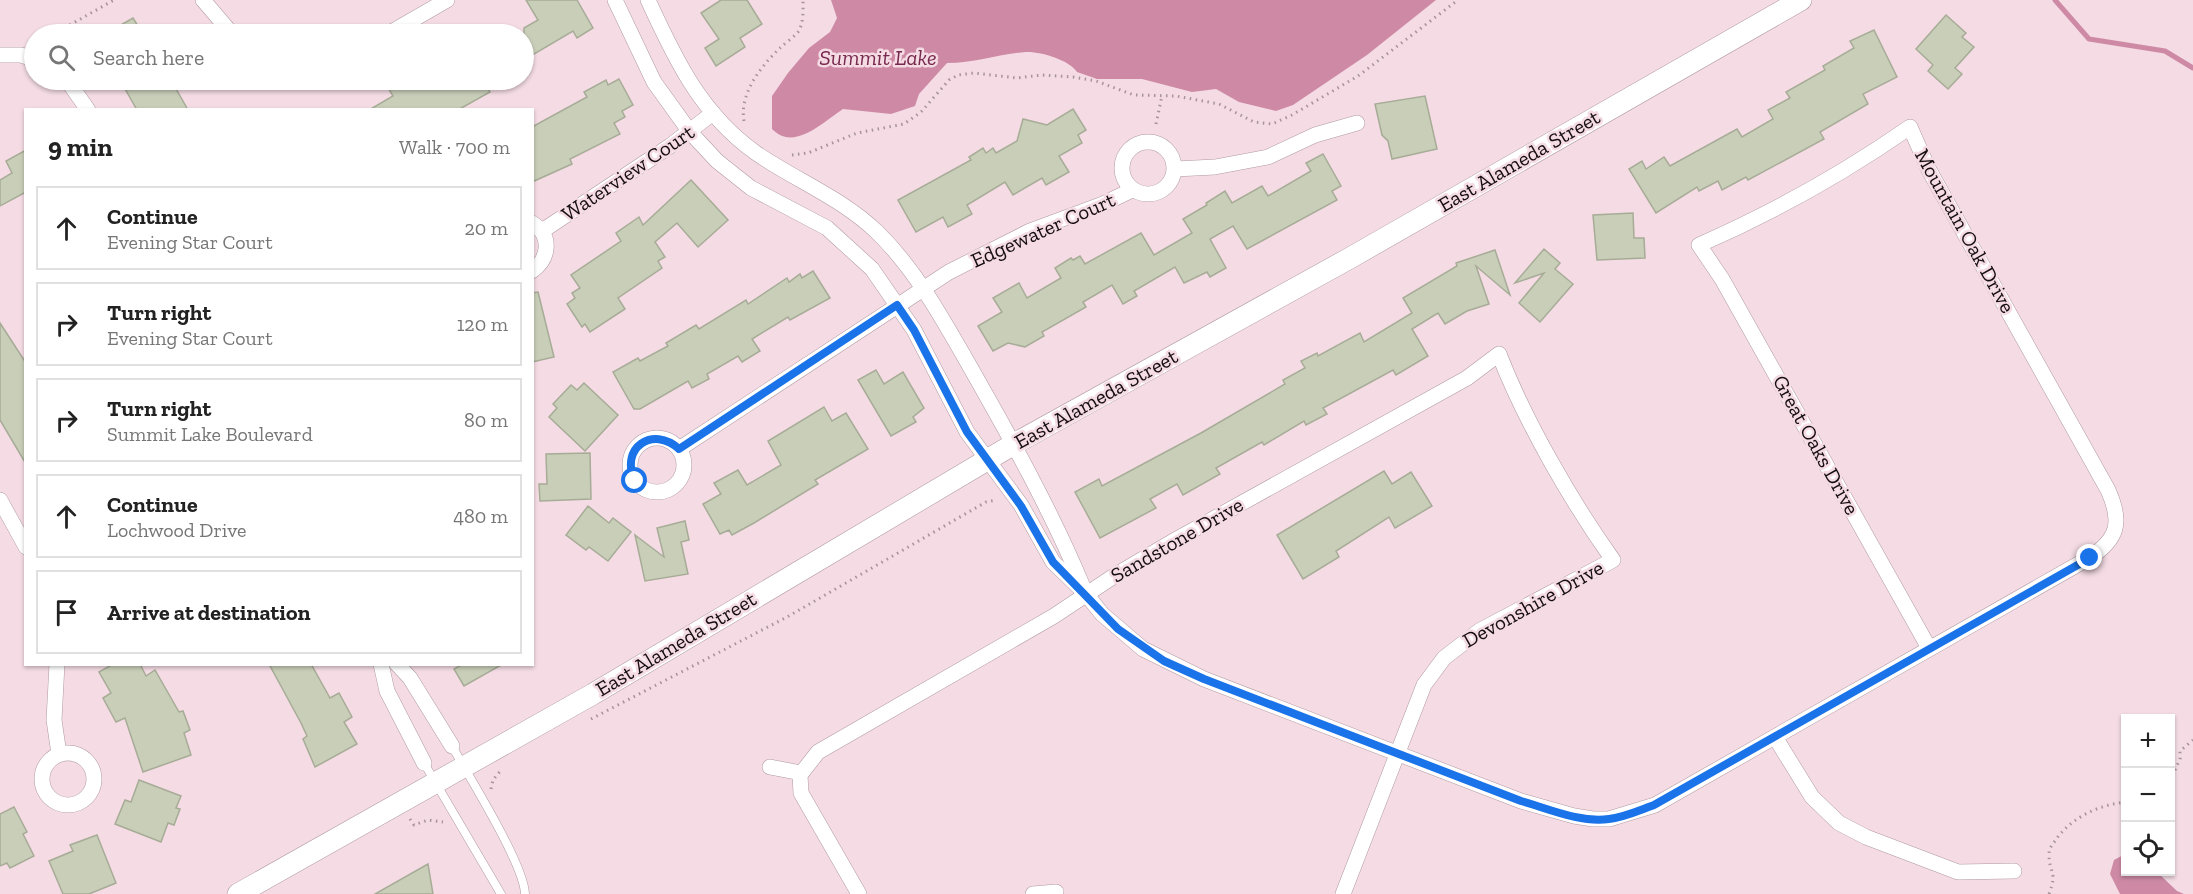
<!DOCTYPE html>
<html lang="en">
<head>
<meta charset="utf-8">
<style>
	body { margin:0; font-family:"Zilla Slab",serif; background:#f6f6f6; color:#222 }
	.controls { position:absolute; right:18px; bottom:18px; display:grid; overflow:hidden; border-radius:0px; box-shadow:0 2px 4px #0004 }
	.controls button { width:54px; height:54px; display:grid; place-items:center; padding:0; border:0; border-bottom:2px solid #e0e0e0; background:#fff; color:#222; font:30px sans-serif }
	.stop { position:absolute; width:18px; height:18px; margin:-14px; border:4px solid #1a73e8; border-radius:50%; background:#fff }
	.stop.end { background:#1a73e8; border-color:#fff; box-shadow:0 2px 6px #0008 }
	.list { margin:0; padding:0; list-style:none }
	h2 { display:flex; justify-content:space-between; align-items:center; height:78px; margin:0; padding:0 24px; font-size:26px }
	h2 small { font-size:20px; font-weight:400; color:#767676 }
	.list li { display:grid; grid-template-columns:39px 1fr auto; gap:18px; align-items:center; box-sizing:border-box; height:84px; margin:0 12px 12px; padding:0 12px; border:2px solid #e0e0e0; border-radius:0px }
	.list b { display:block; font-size:22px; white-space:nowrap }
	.list p { margin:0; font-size:20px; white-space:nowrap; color:#767676 }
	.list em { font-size:20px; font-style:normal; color:#767676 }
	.icon { flex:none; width:33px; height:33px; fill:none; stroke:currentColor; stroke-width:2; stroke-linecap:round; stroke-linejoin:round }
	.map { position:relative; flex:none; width:2193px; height:894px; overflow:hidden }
	.search { position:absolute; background:#fff; box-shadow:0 2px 4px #0004; left:24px; top:24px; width:510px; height:66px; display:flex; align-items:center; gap:15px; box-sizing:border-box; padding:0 21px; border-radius:33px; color:#767676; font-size:22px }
	.panel { position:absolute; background:#fff; box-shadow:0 2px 4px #0004; left:24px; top:108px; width:510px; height:558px; border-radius:0px }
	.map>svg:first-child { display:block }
	.water { fill:#ce8aa5 }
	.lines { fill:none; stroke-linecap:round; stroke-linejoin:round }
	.stream { stroke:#ce8aa5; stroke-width:5 }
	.building { fill:#c9ceb9; stroke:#a7ac97; stroke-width:1.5 }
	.lane-casing { stroke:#b19aa2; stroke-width:9 }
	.street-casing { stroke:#b19aa2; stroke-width:16 }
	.secondary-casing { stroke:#b19aa2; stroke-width:22 }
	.path { stroke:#a7949b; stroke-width:3; stroke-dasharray:1.5 4.5; stroke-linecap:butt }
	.lane { stroke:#fff; stroke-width:8 }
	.street { stroke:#fff; stroke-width:15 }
	.secondary { stroke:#fff; stroke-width:21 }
	.route { stroke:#1a73e8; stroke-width:8 }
	.labels { text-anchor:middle; stroke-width:5; stroke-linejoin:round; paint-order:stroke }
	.street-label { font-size:21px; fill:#150d10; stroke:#f4dbe4 }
	.water-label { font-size:22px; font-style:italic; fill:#77284d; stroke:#f4dbe4 }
</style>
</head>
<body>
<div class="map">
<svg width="2193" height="894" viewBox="0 0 2193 894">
	<rect width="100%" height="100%" fill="#f4dbe4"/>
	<g class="water">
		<path d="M 831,0 L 1436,0 L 1367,55 L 1293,105 L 1276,111 L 1239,102 L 1216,89 L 1192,92 L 1142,79 L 1097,79 L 1077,72 C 1070,60 1039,51 1026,52 C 998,54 976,63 947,63 L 919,94 L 915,106 L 891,114 L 843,109 C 823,122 794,152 772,129 L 772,96 L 788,73 L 809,48 L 830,32 L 837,18 Z"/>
		<polygon points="2125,854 2126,872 2157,872 2177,891 2184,894 2120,894 2110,874 2114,860"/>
	</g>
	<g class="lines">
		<polyline class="stream" points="2055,0 2089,39 2165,51 2193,68"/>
	</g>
	<g class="building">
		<polygon points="526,0 577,0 593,28 577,38 573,31 524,60 524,28 538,20"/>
		<polygon points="721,0 747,0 762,24 740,38 745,47 716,66 705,48 719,39 701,13"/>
		<polygon points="1946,15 1966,33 1962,37 1974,47 1955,68 1962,74 1948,89 1928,71 1933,65 1916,49"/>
		<polygon points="133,18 143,34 105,34"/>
		<polygon points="1874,30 1897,77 1863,94 1868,104 1820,132 1824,139 1748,180 1746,177 1722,190 1718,181 1699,191 1697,187 1656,213 1629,169 1642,161 1646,169 1664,157 1670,166 1737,129 1742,137 1773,119 1768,110 1790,98 1786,92 1825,70 1823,66 1854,48 1850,41"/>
		<polygon points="619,79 633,105 622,111 625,117 614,123 620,134 570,159 572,164 532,182 532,127 587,97 584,92 606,80 608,85"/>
		<polygon points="120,80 171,80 188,110 137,110"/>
		<polygon points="400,80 483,80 490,92 458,110 369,110 393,96 387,86"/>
		<polygon points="1425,96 1437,149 1392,159 1388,141 1382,135 1375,104"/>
		<polygon points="1073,109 1086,130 1078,135 1082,143 1059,156 1069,172 1046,185 1042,178 1013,195 1005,182 967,205 972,214 948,227 943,217 916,232 898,200 971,160 969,157 983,148 986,153 993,148 996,153 1017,141 1023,119 1047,125"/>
		<polygon points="26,150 26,196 24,193 0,206 0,180 12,173 6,161"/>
		<polygon points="1323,154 1341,186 1332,191 1337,200 1247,249 1233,226 1210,239 1226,268 1210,277 1207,272 1184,283 1175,267 1134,291 1137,296 1123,304 1112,285 1083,302 1086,307 1042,332 1044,336 1025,347 1008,343 993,351 978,326 1002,312 993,298 1019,283 1027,298 1061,278 1055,268 1071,258 1073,260 1080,256 1085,264 1141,233 1154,255 1192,233 1183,219 1207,205 1206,203 1225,191 1232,203 1262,186 1268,196 1311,171 1306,163"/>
		<polygon points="691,180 728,220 698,247 677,223 655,242 665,257 658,261 662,268 618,298 625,309 590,332 585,324 582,327 567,304 575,298 572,293 580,288 571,275 621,241 616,233 639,217 643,225"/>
		<polygon points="1633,213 1634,238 1644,238 1645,258 1597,260 1593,215"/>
		<polygon points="1544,249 1560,263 1555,269 1573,284 1540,322 1519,303 1544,273 1515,283"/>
		<polygon points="1495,250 1510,295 1476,266 1489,304 1467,311 1445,324 1438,313 1412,329 1428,356 1396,375 1393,370 1323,408 1327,414 1306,425 1304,421 1264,445 1262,442 1216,468 1220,474 1183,495 1177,484 1150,499 1156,508 1100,538 1075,492 1099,479 1102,486 1201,433 1285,384 1283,380 1305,368 1301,361 1317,353 1318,356 1360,333 1364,342 1412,313 1403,298 1457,266 1456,263"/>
		<polygon points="813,271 830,298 790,320 788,317 752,339 760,351 742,362 738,356 707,374 709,379 692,388 688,381 640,409 634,409 613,372 638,358 640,361 668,346 666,343 696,325 699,329 746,300 748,304 787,278 789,282 800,274 802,278"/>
		<polygon points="538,292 554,357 532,362 532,293"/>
		<polygon points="0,323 26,363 26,464 0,420"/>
		<polygon points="876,370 884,384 903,372 924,408 913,417 916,422 891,436 858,380"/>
		<polygon points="584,383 618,415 585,451 549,417 557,408 553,404 571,385 577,390"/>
		<polygon points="824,407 832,421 846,413 868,449 815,480 818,484 754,523 732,535 729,530 720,534 703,504 721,494 714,483 738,470 747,485 781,465 768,441"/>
		<polygon points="590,453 591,499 540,501 539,484 547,484 546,454"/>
		<polygon points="1384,471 1392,484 1411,472 1432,506 1395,528 1389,517 1336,551 1339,557 1303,579 1277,535"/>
		<polygon points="588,506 609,523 613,518 631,532 608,561 589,547 586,550 566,535"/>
		<polygon points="685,521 689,540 681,542 688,574 645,581 635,535 664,557 657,528"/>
		<polygon points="113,664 140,664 146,676 155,670 179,712 183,711 190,730 184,733 191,755 143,772 125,718 116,722 103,698 111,693 99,672"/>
		<polygon points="269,664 311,664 330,698 339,693 352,717 344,722 357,744 315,767 303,739 307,736 301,723"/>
		<polygon points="463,664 503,664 464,686 454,669"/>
		<polygon points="139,780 181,796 176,808 180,809 174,825 168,823 161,842 115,824 125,800 131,802"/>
		<polygon points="14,807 27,832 23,834 34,856 10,868 7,863 0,866 0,814"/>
		<polygon points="97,835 116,883 89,894 63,894 49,861 73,851 70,845"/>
		<polygon points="428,864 433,894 375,894"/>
	</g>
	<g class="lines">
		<g class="lane-casing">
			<g id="lane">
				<path d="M 452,746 C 469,777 524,864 525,894"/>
				<polyline points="424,763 501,894"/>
			</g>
		</g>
		<g class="street-casing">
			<g id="street">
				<polyline points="203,0 232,34"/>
				<path d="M 615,0 L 654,82 L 690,132 L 717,161 L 751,188 L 827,228 L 872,269 L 914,330 L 967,432 L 1021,505 L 1053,562 L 1086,594 L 1102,614 L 1143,649 L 1204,679 L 1521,801 L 1574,816 L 1593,819 L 1609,819 L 1655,805 L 2089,558 C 2119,539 2122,521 2108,490 L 1929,170 L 1910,127 C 1844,173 1772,213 1699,245 L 1722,279 L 1929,648"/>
				<path d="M 648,0 C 675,59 701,114 756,153 C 795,180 842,198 877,232 C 916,270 942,318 969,365 C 1010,437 1051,510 1083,587"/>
				<polyline points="388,34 447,0"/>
				<polyline points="0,55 21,55 34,59"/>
				<polyline points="67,80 88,110"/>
				<circle cx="1148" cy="168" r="26"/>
				<polyline points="1175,169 1215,167 1268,157 1315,135 1357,123"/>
				<path d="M 532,223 C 552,235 550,258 532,271"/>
				<polyline points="542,231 670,146 713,113"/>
				<circle cx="657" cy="465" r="27"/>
				<polyline points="679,449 949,272 1030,231 1103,204 1132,190"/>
				<polyline points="0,500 26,547"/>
				<polyline points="57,664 54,720 59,754"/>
				<polyline points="381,664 387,691 424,763"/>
				<polyline points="397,664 410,678 452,746"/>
				<polyline points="1775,737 1812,797 1839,823 1866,837 1958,872 2014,871"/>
				<circle cx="68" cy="779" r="26"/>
				<polyline points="770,767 801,773"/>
				<path d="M 859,894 L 801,793 L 800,775 L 818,752 L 1054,616 L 1114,576 L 1177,539 L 1467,378 L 1499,354 C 1525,421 1571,501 1613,560 L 1479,631 L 1444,658 L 1424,685 L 1343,894"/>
				<polyline points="1033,894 1056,892"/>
			</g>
		</g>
		<g class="secondary-casing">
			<polyline id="secondary" points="238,894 593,694 1014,444 1350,258 1801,0"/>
		</g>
		<g class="path">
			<polyline points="54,34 114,0"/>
			<path d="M 744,121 C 739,94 761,66 780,48 C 785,43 793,38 798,32 C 804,23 803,10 803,0"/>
			<polyline points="1156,124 1162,96"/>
			<polyline points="792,155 808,153 857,133 904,124 921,112 949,80 958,75 974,73 1017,78 1042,75 1073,77 1096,81 1134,95 1176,96 1219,104 1254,122 1272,124 1292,115 1358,76 1458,0"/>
			<polyline points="591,719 787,617 986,502 996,500"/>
			<polyline points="2170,781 2180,759 2180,751 2193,740"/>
			<polyline points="491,789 493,780 502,769"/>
			<polyline points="410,819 414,825 428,820 443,822"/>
			<path d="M 2049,894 C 2058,871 2049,874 2049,854 C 2049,847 2054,843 2057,838 C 2074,816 2099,805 2126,802"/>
		</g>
		<use href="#lane" class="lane"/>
		<use href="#street" class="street"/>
		<use href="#secondary" class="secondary"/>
	</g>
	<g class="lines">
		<path class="route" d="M 635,481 C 619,448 653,425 679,449 L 897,305 L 914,330 L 967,432 L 1021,506 L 1053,562 L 1118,629 L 1164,661 L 1204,679 L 1521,801 C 1549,809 1580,823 1609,819 C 1625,817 1640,810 1654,805 L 2090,558"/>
	</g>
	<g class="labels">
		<g class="street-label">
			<text transform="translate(1519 161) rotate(-30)" y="7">East Alameda Street</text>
			<text transform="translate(628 173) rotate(-34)" y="7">Waterview Court</text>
			<text transform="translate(1043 230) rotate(-24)" y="7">Edgewater Court</text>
			<text transform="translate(1965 231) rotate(61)" y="7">Mountain Oak Drive</text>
			<text transform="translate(1096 399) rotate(-29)" y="7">East Alameda Street</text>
			<text transform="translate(1816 445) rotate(61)" y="7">Great Oaks Drive</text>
			<text transform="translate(1177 540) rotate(-30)" y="7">Sandstone Drive</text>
			<text transform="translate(1533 604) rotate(-29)" y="7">Devonshire Drive</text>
			<text transform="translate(676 644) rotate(-31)" y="7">East Alameda Street</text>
		</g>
		<g class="water-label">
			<text x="878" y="65">Summit Lake</text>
		</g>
	</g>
</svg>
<div class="controls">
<button>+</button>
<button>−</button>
<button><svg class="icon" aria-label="locate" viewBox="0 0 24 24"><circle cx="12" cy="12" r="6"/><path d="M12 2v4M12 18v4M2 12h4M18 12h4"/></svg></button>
</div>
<div class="stop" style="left:635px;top:481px"></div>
<div class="stop end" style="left:2090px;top:558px"></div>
<div class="search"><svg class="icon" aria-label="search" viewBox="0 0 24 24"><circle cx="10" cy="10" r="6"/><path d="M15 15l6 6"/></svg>Search here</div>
<section class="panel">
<h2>9 min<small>Walk · 700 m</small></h2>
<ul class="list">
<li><svg class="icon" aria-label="ahead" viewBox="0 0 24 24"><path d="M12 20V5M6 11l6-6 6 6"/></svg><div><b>Continue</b><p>Evening Star Court</p></div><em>20 m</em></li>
<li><svg class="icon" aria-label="right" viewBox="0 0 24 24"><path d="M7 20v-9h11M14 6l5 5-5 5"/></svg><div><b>Turn right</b><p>Evening Star Court</p></div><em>120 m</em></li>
<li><svg class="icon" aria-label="right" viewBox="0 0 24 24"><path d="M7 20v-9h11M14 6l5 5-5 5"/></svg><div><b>Turn right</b><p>Summit Lake Boulevard</p></div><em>80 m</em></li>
<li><svg class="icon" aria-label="ahead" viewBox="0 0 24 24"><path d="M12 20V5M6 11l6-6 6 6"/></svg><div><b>Continue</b><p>Lochwood Drive</p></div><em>480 m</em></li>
<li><svg class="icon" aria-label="arrive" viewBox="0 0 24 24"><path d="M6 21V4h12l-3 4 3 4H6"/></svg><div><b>Arrive at destination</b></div></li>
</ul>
</section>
</div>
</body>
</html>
